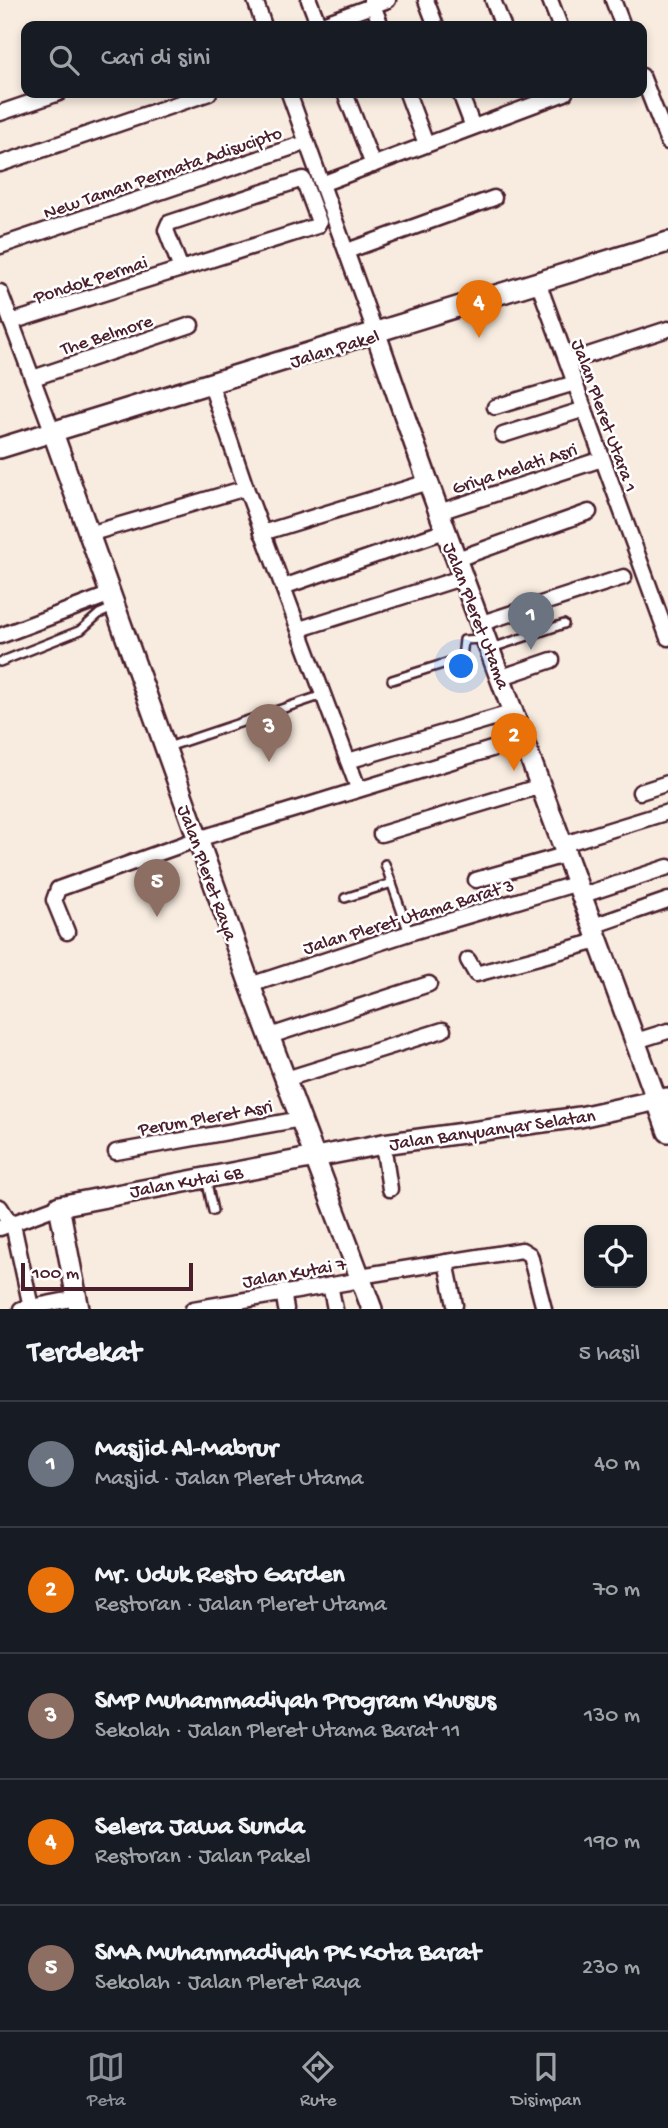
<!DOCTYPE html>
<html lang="id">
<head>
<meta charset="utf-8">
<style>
	body { margin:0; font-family:"Gochi Hand",sans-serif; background:#242831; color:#f1f3f6 }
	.controls { position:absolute; right:21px; bottom:21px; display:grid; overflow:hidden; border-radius:14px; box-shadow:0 4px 10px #0003 }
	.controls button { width:63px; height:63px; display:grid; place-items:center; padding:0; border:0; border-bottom:2px solid #363941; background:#171b24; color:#f1f3f6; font:35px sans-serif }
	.scale { position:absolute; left:21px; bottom:18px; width:172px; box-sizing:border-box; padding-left:7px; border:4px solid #4a1f2b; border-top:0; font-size:19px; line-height:24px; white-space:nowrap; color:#4a1f2b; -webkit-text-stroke:5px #fff; paint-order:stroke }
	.you { position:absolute; left:462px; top:667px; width:24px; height:24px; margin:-18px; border:5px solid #fff; border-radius:50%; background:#1a73e8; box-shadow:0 0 0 10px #1a73e833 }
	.badge { display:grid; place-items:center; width:46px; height:46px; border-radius:50%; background:#8c9099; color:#fff; font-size:23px; font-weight:700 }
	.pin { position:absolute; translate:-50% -58px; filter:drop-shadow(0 2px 4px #0008) }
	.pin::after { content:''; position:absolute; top:37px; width:24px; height:21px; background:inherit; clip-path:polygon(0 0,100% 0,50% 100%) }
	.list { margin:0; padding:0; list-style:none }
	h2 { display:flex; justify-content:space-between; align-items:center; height:91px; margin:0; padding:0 28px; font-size:30px }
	h2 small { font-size:23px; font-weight:400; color:#9ea1a6 }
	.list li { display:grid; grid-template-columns:46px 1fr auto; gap:21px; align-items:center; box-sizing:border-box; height:126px; padding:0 28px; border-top:2px solid #363941 }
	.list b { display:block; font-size:26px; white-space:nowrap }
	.list p { margin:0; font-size:23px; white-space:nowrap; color:#9ea1a6 }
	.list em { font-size:23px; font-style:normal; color:#9ea1a6 }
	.icon { flex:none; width:38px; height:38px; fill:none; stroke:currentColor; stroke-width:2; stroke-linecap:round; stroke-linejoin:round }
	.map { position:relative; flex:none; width:668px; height:1309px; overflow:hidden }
	.search { position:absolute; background:#171b24; box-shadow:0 4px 10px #0003; left:21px; right:21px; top:21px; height:77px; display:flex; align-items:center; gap:18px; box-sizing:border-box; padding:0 24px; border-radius:14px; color:#9ea1a6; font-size:26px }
	.sheet { height:721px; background:#171b24 }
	nav { display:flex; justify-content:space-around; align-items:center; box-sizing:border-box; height:98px; border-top:2px solid #363941; background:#171b24; font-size:19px; color:#9ea1a6 }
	nav a { display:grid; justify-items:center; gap:4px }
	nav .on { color:#8c9099 }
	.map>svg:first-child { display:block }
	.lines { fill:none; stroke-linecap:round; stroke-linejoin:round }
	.lane-casing { stroke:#4a1f2b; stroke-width:12 }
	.street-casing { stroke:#4a1f2b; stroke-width:19 }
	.secondary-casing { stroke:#4a1f2b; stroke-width:24 }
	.lane { stroke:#fff; stroke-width:7 }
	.street { stroke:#fff; stroke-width:14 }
	.secondary { stroke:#fff; stroke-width:19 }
	.labels { text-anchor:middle; stroke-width:5; stroke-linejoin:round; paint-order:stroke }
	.street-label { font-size:19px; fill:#4a1f2b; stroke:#fff }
</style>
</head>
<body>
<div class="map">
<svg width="668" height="1309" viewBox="0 0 668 1309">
	<rect width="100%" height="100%" fill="#f8ece0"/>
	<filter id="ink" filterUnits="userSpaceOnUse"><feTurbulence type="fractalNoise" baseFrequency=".0143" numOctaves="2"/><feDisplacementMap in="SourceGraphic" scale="14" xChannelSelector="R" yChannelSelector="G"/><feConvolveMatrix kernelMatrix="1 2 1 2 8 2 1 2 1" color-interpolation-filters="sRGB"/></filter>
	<g filter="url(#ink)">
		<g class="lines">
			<g class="lane-casing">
				<g id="lane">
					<polyline points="492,648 564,624"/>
					<polyline points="0,662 81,630 99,614 115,607"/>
					<polyline points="392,680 462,658 464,640 483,639"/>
					<polyline points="168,747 323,695"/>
					<polyline points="385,864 409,933"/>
					<polyline points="345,898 392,883"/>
					<polyline points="206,1178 213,1211"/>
				</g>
			</g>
			<g class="street-casing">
				<g id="street">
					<polyline points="255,0 264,26"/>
					<polyline points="309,0 319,26"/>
					<polyline points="371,0 381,26"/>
					<polyline points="426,0 436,26"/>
					<polyline points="493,0 503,26"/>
					<polyline points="550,0 560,26"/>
					<polyline points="613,0 623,26"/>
					<polyline points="317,26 388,0"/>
					<polyline points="642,76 668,142"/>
					<polyline points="289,93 376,334"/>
					<polyline points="345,93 373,165"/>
					<polyline points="407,93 426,144"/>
					<polyline points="460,93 473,127"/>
					<polyline points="0,113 59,93"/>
					<polyline points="0,164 209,93"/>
					<polygon points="303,179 319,222 317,226 181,269 166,230 169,223"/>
					<polyline points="324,183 565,93"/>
					<polyline points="0,246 296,146"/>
					<polyline points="347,251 494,198"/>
					<polyline points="538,282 668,638"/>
					<polyline points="0,292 53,433"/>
					<polyline points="11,322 181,269"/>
					<polyline points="573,360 668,329"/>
					<polyline points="33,378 191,325"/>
					<polyline points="211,385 246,488"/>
					<polyline points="495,407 575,383"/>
					<polyline points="503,435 585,409"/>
					<polyline points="439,512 602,459"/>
					<polyline points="262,533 428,482"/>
					<polyline points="89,534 246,488 358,788"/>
					<polyline points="457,559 589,512"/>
					<polyline points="283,587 445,531"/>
					<polyline points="482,623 624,577"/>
					<polyline points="300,629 464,577"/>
					<polyline points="0,636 111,594"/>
					<polyline points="502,677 552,660"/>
					<polyline points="348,761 514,712"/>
					<polyline points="640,792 668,783"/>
					<polyline points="381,834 541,786"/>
					<polyline points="564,844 668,812"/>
					<polyline points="476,880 568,854"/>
					<polyline points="583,895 668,867"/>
					<polyline points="593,926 668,900"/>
					<polyline points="67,932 54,900 58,889 198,839 524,739"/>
					<polyline points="468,960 476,974 598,941"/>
					<polyline points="250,985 409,933 578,883"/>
					<polyline points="270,1036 429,984"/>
					<polyline points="636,1041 668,1031"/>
					<polyline points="286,1079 443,1030"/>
					<polyline points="383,1144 390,1189"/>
					<polyline points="116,1152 301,1119"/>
					<polyline points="0,1207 14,1229 31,1307"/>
					<polyline points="0,1228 59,1206"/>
					<polyline points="446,1262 455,1305"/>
					<polyline points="360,1276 522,1250 530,1255 544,1309"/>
					<polyline points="330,1285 335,1309"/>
					<polyline points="283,1291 286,1309"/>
					<polyline points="21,1309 77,1298"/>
					<polyline points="193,1309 361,1280"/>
				</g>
			</g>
			<g class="secondary-casing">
				<g id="secondary">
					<path d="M 376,334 C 468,602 573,865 668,1132"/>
					<polyline points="53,433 250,985 372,1309"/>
					<polyline points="0,448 668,242"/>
					<polyline points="79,1309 59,1206 383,1144 580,1117 667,1098"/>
				</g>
			</g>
			<use href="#lane" class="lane"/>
			<use href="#street" class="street"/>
			<use href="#secondary" class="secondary"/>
		</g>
	</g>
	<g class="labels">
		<g class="street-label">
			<text transform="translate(162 171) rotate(-19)" y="7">New Taman Permata Adisucipto</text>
			<text transform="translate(90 278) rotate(-18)" y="7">Pondok Permai</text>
			<text transform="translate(106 333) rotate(-18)" y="7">The Belmore</text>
			<text transform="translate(334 347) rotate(-17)" y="7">Jalan Pakel</text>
			<text transform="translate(606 415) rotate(70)" y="7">Jalan Pleret Utara 1</text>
			<text transform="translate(514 467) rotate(-18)" y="7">Griya Melati Asri</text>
			<text transform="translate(478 615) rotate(69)" y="7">Jalan Pleret Utama</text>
			<text transform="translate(209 872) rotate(70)" y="7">Jalan Pleret Raya</text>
			<text transform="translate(408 915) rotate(-17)" y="7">Jalan Pleret Utama Barat 3</text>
			<text transform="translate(205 1116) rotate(-10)" y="7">Perum Pleret Asri</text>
			<text transform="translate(492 1128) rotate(-8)" y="7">Jalan Banyuanyar Selatan</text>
			<text transform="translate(186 1180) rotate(-10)" y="7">Jalan Kutai 6B</text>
			<text transform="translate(294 1271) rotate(-10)" y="7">Jalan Kutai 7</text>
		</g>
	</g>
</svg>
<div class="controls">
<button><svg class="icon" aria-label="locate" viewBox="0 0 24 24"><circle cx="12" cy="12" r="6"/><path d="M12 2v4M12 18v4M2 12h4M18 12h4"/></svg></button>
</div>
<div class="scale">100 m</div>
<div class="you"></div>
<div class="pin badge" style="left:531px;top:650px;background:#6b7280">1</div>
<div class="pin badge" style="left:514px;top:771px;background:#e8710a">2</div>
<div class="pin badge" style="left:269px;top:762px;background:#8d6e63">3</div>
<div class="pin badge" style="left:479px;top:338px;background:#e8710a">4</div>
<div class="pin badge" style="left:157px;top:917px;background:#8d6e63">5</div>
<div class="search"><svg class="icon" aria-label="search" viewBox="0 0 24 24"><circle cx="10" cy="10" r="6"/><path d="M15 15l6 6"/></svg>Cari di sini</div>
</div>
<section class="sheet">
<h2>Terdekat<small>5 hasil</small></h2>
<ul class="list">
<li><span class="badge" style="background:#6b7280">1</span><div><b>Masjid Al-Mabrur</b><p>Masjid · Jalan Pleret Utama</p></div><em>40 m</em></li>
<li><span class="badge" style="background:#e8710a">2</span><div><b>Mr. Uduk Resto Garden</b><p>Restoran · Jalan Pleret Utama</p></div><em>70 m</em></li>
<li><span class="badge" style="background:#8d6e63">3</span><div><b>SMP Muhammadiyah Program Khusus</b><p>Sekolah · Jalan Pleret Utama Barat 11</p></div><em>130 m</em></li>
<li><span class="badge" style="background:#e8710a">4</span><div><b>Selera Jawa Sunda</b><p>Restoran · Jalan Pakel</p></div><em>190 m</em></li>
<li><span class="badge" style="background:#8d6e63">5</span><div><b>SMA Muhammadiyah PK Kota Barat</b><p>Sekolah · Jalan Pleret Raya</p></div><em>230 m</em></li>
</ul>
</section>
<nav>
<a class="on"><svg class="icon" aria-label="map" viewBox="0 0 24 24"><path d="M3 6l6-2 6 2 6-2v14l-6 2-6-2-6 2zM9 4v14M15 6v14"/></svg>Peta</a>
<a><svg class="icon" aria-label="directions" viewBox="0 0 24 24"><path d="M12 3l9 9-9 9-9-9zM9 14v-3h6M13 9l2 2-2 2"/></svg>Rute</a>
<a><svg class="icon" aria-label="saved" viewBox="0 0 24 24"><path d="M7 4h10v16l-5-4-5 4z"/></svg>Disimpan</a>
</nav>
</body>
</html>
